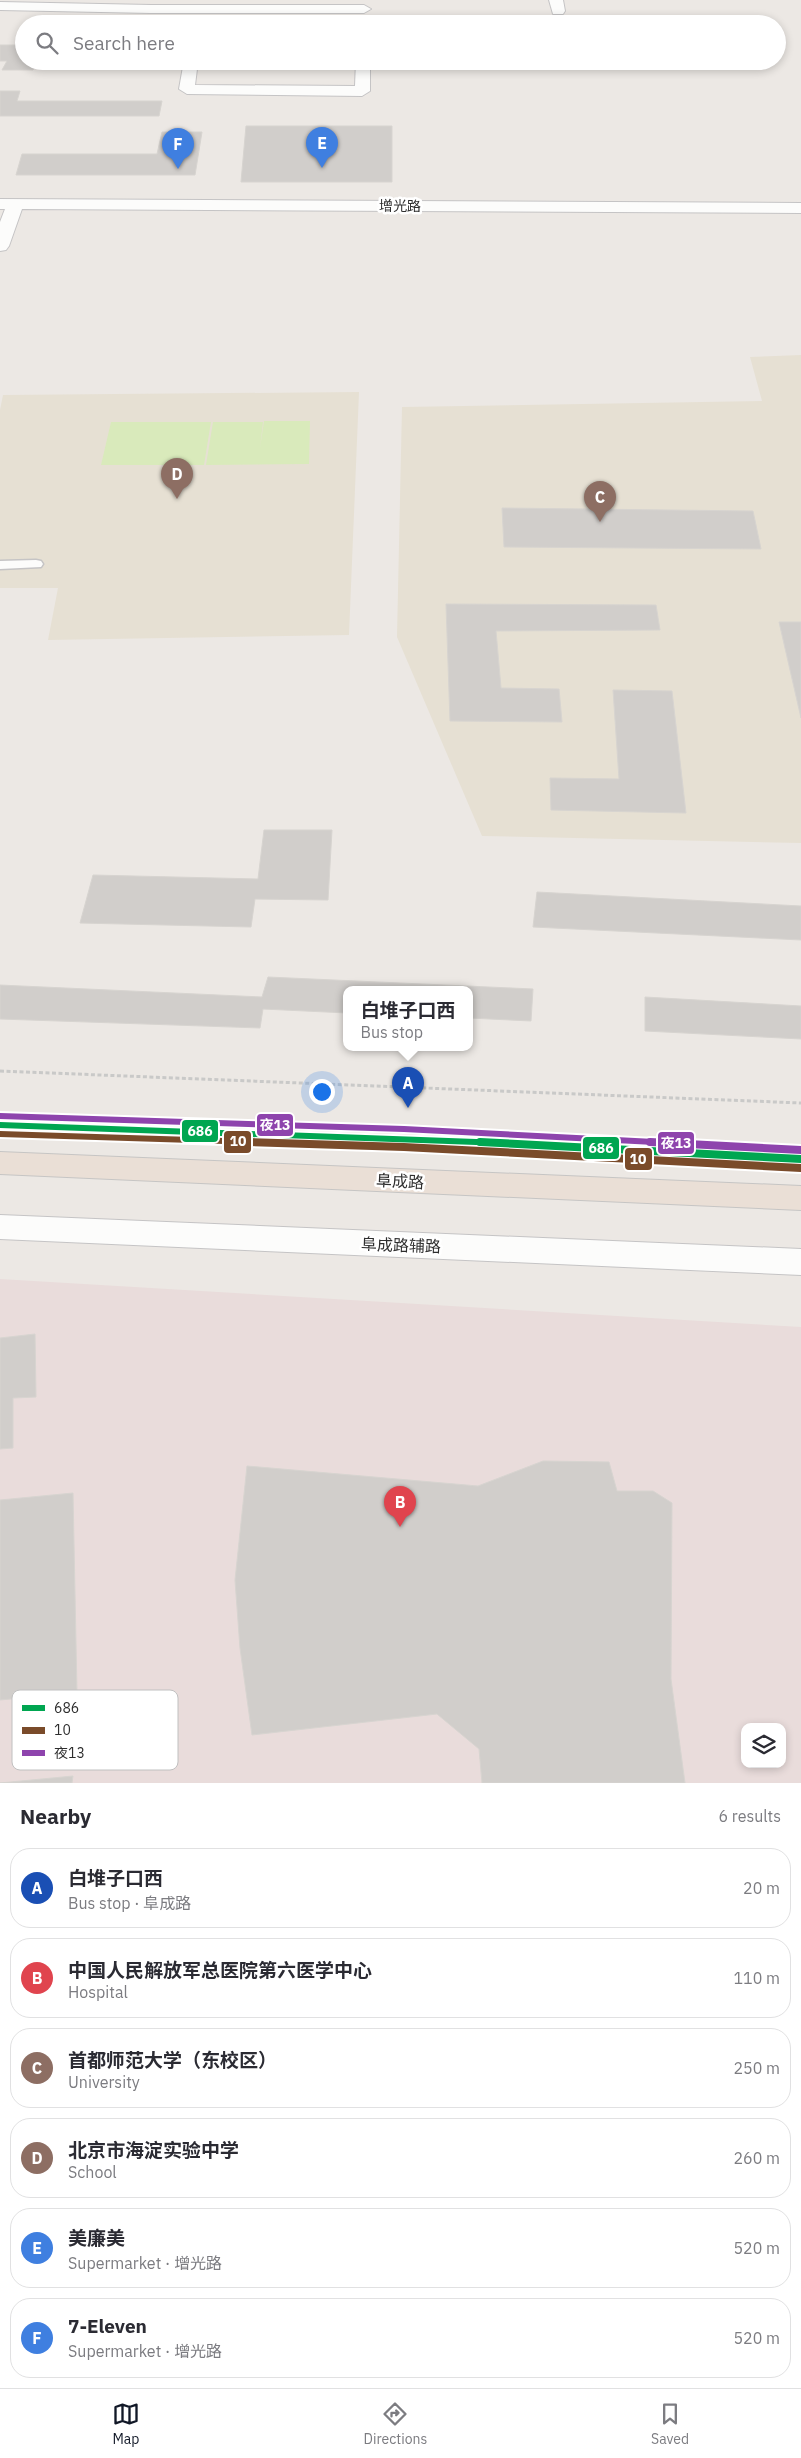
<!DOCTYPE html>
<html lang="en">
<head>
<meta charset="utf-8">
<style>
	body { margin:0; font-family:"IBM Plex Sans","Noto Sans SC",sans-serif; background:#f2f2f3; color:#2b2b33 }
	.controls { position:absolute; right:15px; bottom:15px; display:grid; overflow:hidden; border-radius:10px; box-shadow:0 2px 8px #0003 }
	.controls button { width:45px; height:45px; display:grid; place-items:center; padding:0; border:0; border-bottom:1px solid #e1e1e2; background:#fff; color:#2b2b33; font:25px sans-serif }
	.you { position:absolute; left:321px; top:1091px; width:18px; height:18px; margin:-12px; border:4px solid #fff; border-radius:50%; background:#1a73e8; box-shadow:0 0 0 8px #1a73e833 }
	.badge { display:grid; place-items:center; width:32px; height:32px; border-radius:50%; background:#111827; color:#fff; font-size:16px; font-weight:700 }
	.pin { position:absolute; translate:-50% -41px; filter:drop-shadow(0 1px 2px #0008) }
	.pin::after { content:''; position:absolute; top:26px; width:18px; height:15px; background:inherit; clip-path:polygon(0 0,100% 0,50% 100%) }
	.popup { position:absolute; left:343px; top:986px; width:130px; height:65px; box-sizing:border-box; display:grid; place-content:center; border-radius:10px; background:#fff; filter:drop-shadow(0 1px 4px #0005); font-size:16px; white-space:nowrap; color:#7c7c81 }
	.popup b { font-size:19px; color:#2b2b33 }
	.popup::after { content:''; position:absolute; left:50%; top:100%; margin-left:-10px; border:10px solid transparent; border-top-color:#fff }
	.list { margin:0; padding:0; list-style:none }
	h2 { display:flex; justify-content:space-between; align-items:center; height:65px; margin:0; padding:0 20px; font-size:21px }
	h2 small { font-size:16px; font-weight:400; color:#7c7c81 }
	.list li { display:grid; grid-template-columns:32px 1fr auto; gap:15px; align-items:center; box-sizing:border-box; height:80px; margin:0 10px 10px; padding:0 10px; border:1px solid #e1e1e2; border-radius:20px }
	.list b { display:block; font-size:19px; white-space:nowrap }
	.list p { margin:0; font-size:16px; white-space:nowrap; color:#7c7c81 }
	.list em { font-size:16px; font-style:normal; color:#7c7c81 }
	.icon { flex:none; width:28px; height:28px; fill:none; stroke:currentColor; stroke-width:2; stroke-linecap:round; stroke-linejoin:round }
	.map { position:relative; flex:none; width:801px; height:1783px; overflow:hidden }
	.search { position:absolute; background:#fff; box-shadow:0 2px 8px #0003; left:15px; right:15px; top:15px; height:55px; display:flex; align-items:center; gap:12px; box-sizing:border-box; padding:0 18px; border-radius:28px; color:#7c7c81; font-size:19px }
	.sheet { height:605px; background:#fff }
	nav { display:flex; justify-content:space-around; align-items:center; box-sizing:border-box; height:70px; border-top:1px solid #e1e1e2; background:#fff; font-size:14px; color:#7c7c81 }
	nav a { display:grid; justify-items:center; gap:2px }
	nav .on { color:#111827 }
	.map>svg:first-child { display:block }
	.education { fill:#e6e0d3 }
	.medical { fill:#e9dcdb; fill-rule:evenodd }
	.pitch { fill:#d9eabb }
	.building { fill:#d1cecb; stroke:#d7d4d0 }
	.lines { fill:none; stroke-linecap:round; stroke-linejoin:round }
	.lane-casing { stroke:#c5c4c5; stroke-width:3 }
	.street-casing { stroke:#c5c4c5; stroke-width:2 }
	.secondary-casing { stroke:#c5c4c5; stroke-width:2 }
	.highway-casing { stroke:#c6c5c4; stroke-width:2 }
	.path { stroke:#c9c9c8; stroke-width:3; stroke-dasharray:4 2.5; stroke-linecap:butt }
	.lane { fill:#fcfcfb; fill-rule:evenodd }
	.street { fill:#fcfcfb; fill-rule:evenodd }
	.secondary { fill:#fcfcfb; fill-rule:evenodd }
	.highway { fill:#eadfd6; fill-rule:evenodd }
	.bus-1-far1-casing { stroke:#fff; stroke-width:10 }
	.bus-1-casing { stroke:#fff; stroke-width:12 }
	.bus-2-far1-casing { stroke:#fff; stroke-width:10 }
	.bus-2-casing { stroke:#fff; stroke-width:12 }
	.bus-3-far1-casing { stroke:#fff; stroke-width:10 }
	.bus-3-casing { stroke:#fff; stroke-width:12 }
	.bus-1-far1 { stroke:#00a651; stroke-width:6 }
	.bus-1 { stroke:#00a651; stroke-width:8 }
	.bus-2-far1 { stroke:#7a4b2a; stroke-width:6 }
	.bus-2 { stroke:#7a4b2a; stroke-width:8 }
	.bus-3-far1 { stroke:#8e44ad; stroke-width:6 }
	.bus-3 { stroke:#8e44ad; stroke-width:8 }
	.labels { text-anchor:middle; stroke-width:5; stroke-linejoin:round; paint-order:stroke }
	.far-street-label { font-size:14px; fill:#2e2e2e; stroke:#fff }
	.street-label { font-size:16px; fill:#2e2e2e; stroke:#fff }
	.key { fill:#fff; stroke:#c0c0c0; stroke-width:1 }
	.key-label { font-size:14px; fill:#2e2e2e }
	.line-badge { stroke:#fff; stroke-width:2 }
	.badge-label { font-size:14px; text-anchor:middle; font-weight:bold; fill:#fff }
</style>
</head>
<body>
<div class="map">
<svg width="801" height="1783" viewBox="0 0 801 1783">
	<rect width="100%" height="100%" fill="#ece8e4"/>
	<g class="education">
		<polygon points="801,355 801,843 482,836 397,637 402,407 762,401 750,357"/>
		<polygon points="359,392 349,635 48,640 58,588 0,588 0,410 3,395"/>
	</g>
	<path class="medical" d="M 0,1279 L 801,1327 L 801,1783 L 0,1783 ZM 745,1727 L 782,1727 L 782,1764 L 745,1764 Z"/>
	<g class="pitch">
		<polygon points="264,421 310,421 309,464 206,465 213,422 263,422 260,448"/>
		<polygon points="111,422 211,422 204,465 101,465"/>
	</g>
	<g class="building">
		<polygon points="0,45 24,45 24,61 37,61 33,70 2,70 7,61 0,61"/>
		<polygon points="0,91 20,91 17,101 162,101 159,116 0,116"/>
		<polygon points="246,126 392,126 392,182 241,182"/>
		<polygon points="162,132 202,132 195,175 16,175 22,154 157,154"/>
		<polygon points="502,508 753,511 761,549 504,547"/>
		<polygon points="446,604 656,605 660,630 496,631 501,688 559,689 562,722 450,721"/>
		<polygon points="779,622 801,622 801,718"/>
		<polygon points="613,690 672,691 686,813 551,810 550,778 619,779"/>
		<polygon points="264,830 332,830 328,900 255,899 251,927 80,923 93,875 258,879"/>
		<polygon points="537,892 801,906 801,940 533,927"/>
		<polygon points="268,977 533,989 531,1021 469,1018 469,989 347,989 347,1013 263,1009 260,1028 0,1019 0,985 262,997"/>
		<polygon points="645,997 801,1006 801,1039 645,1031"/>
		<polygon points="35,1334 36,1397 13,1398 13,1448 0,1449 0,1338"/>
		<polygon points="543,1461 609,1462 617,1491 653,1491 672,1503 671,1679 685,1783 482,1783 479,1749 437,1714 252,1735 240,1648 235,1580 247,1466 478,1486"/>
		<polygon points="73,1493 77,1693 0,1700 0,1500"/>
		<polygon points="73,1776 72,1783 0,1783"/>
	</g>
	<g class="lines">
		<g class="lane-casing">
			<polygon id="lane" points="36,560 41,561 43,564 41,567 0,569 0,561"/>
		</g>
		<g class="street-casing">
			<g id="street">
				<polygon points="549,0 563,0 565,11 563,14 553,14"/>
				<polygon points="0,2 151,5 364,5 371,9 364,13 151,13 0,10"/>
				<polygon points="184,61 198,61 195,85 355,86 356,61 370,61 370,91 362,96 187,94 179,89"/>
			</g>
		</g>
		<g class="secondary-casing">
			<g id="secondary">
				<polygon points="0,199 801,203 801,213 22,209 9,246 6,250 0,251 0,222 5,209 0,209"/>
				<polygon points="0,1215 801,1249 801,1275 0,1239"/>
			</g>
		</g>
		<g class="highway-casing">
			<g id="highway">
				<polygon points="0,1114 404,1127 801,1148 801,1170 404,1149 0,1136"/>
				<polygon points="0,1152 801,1186 801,1210 0,1174"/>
			</g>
		</g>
		<polyline class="path" points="0,1071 801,1103"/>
		<use href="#lane" class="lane"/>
		<use href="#street" class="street"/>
		<use href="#secondary" class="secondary"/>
		<use href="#highway" class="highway"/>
		<g class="bus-1-far1-casing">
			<polyline id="bus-1-far1" points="0,1125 504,1143"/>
		</g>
		<g class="bus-1-casing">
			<polyline id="bus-1" points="480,1142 801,1159"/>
		</g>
		<g class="bus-2-far1-casing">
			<polyline id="bus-2-far1" points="0,1134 288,1143"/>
		</g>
		<g class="bus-2-casing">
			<polyline id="bus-2" points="249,1142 404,1147 801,1168"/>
		</g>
		<g class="bus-3-far1-casing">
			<polyline id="bus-3-far1" points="0,1116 404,1129 674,1143"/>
		</g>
		<g class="bus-3-casing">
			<polyline id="bus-3" points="650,1142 801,1150"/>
		</g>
		<use href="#bus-1-far1" class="bus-1-far1"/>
		<use href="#bus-1" class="bus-1"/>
		<use href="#bus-2-far1" class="bus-2-far1"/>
		<use href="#bus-2" class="bus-2"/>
		<use href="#bus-3-far1" class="bus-3-far1"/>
		<use href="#bus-3" class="bus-3"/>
	</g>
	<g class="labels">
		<g class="far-street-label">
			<text x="400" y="211">增光路</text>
		</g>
		<g class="street-label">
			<text transform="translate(400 1181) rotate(3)" y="6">阜成路</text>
			<text transform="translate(401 1245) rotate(2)" y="6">阜成路辅路</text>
		</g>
	</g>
	<rect x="12" y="1690" width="166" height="80" rx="8" class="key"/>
	<rect x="22" y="1705" width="23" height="6" fill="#00a651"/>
	<rect x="22" y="1727" width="23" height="7" fill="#7a4b2a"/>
	<rect x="22" y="1750" width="23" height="6" fill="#8e44ad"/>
	<g class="key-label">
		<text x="54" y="1713">686</text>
		<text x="54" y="1735">10</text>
		<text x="54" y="1758">夜13</text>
	</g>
	<g class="line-badge">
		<rect x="256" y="1113" width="38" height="24" rx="5" fill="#8e44ad"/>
		<rect x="181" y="1119" width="38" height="24" rx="5" fill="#00a651"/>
		<rect x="223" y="1130" width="29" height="24" rx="5" fill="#7a4b2a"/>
		<rect x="657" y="1131" width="38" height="24" rx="5" fill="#8e44ad"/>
		<rect x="582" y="1136" width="38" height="24" rx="5" fill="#00a651"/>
		<rect x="624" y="1147" width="29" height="24" rx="5" fill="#7a4b2a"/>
	</g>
	<g class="badge-label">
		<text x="275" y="1130">夜13</text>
		<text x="200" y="1136">686</text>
		<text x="238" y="1146">10</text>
		<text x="676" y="1148">夜13</text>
		<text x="601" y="1153">686</text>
		<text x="638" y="1164">10</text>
	</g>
</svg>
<div class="controls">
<button><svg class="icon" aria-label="layers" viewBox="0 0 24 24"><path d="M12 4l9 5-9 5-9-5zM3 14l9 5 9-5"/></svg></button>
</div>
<div class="you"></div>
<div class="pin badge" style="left:408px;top:1108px;background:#1a4fb4">A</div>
<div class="popup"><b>白堆子口西</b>Bus stop</div>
<div class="pin badge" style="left:400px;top:1527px;background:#e0444e">B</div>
<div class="pin badge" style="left:600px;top:522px;background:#8d6e63">C</div>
<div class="pin badge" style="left:177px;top:499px;background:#8d6e63">D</div>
<div class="pin badge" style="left:322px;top:168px;background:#3f7fe0">E</div>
<div class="pin badge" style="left:178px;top:169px;background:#3f7fe0">F</div>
<div class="search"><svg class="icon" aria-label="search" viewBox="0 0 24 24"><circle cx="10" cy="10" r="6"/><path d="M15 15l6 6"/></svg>Search here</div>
</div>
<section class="sheet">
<h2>Nearby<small>6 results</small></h2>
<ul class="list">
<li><span class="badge" style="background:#1a4fb4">A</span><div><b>白堆子口西</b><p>Bus stop · 阜成路</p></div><em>20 m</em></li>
<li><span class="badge" style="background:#e0444e">B</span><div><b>中国人民解放军总医院第六医学中心</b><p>Hospital</p></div><em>110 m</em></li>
<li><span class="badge" style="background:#8d6e63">C</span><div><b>首都师范大学（东校区）</b><p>University</p></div><em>250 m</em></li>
<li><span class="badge" style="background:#8d6e63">D</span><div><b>北京市海淀实验中学</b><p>School</p></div><em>260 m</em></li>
<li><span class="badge" style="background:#3f7fe0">E</span><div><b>美廉美</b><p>Supermarket · 增光路</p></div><em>520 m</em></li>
<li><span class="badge" style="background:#3f7fe0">F</span><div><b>7-Eleven</b><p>Supermarket · 增光路</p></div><em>520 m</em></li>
</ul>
</section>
<nav>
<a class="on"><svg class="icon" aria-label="map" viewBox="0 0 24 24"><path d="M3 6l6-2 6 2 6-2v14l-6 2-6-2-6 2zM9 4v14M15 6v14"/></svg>Map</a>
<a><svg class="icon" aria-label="directions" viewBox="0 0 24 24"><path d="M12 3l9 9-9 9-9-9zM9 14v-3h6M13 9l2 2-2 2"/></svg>Directions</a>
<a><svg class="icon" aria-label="saved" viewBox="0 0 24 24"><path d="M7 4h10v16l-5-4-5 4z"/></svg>Saved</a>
</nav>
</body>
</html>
